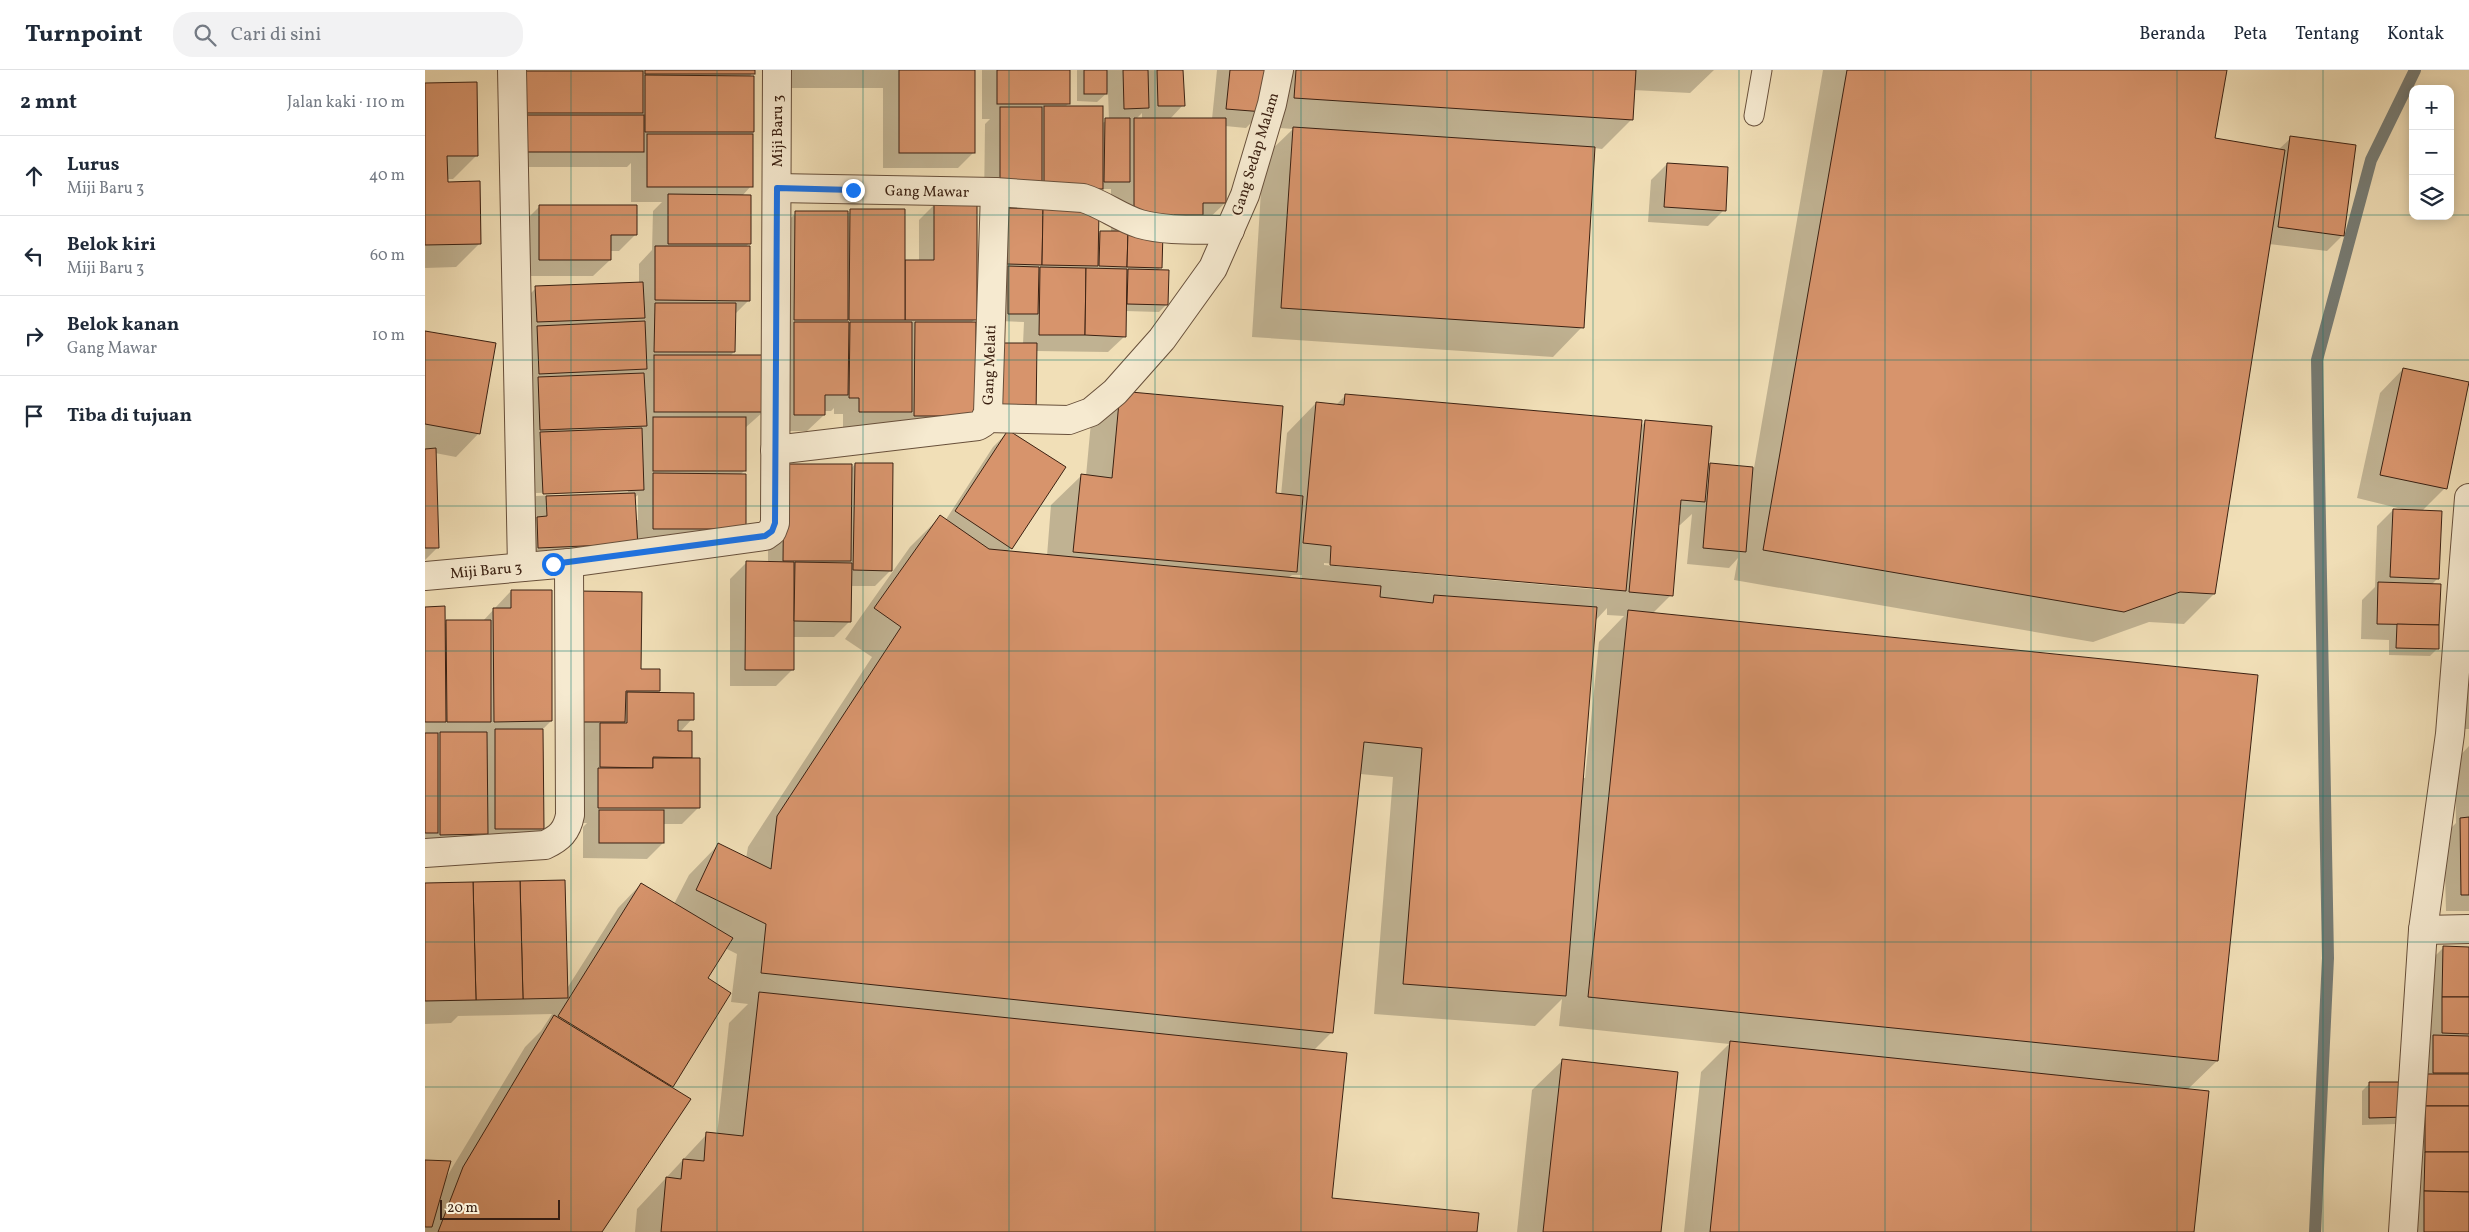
<!DOCTYPE html>
<html lang="id">
<head>
<meta charset="utf-8">
<style>
	body { margin:0; font-family:Vollkorn,serif; background:#f2f2f3; color:#1f2937 }
	.controls { position:absolute; right:15px; top:15px; display:grid; overflow:hidden; border-radius:10px; box-shadow:0 2px 12px #0003 }
	.controls button { width:45px; height:45px; display:grid; place-items:center; padding:0; border:0; border-bottom:1px solid #e0e1e3; background:#fff; color:#1f2937; font:25px sans-serif }
	.scale { position:absolute; left:15px; bottom:12px; width:120px; box-sizing:border-box; padding-left:5px; border:2px solid #3b2112; border-top:0; font-size:14px; line-height:18px; white-space:nowrap; color:#3b2112; -webkit-text-stroke:4px #f6ead0; paint-order:stroke }
	.stop { position:absolute; width:15px; height:15px; margin:-11px; border:4px solid #1a73e8; border-radius:50%; background:#fff }
	.stop.end { background:#1a73e8; border-color:#fff; box-shadow:0 1px 5px #0008 }
	.list { margin:0; padding:0; list-style:none }
	h2 { display:flex; justify-content:space-between; align-items:center; height:65px; margin:0; padding:0 20px; font-size:21px }
	h2 small { font-size:16px; font-weight:400; color:#747a83 }
	.list li { display:grid; grid-template-columns:32px 1fr auto; gap:15px; align-items:center; box-sizing:border-box; height:80px; padding:0 20px; border-top:1px solid #e0e1e3 }
	.list b { display:block; font-size:19px; white-space:nowrap }
	.list p { margin:0; font-size:16px; white-space:nowrap; color:#747a83 }
	.list em { font-size:16px; font-style:normal; color:#747a83 }
	.icon { flex:none; width:28px; height:28px; fill:none; stroke:currentColor; stroke-width:2; stroke-linecap:round; stroke-linejoin:round }
	.map { position:relative; flex:none; width:2044px; height:1162px; overflow:hidden }
	header { display:flex; align-items:center; gap:30px; box-sizing:border-box; height:70px; padding:0 25px; background:#fff; border-bottom:1px solid #e0e1e3 }
	header strong { font-size:24px }
	nav { display:flex; gap:28px; margin-inline-start:auto; font-size:18px }
	.search { width:350px; height:45px; background:#f2f2f3; display:flex; align-items:center; gap:12px; box-sizing:border-box; padding:0 18px; border-radius:20px; color:#747a83; font-size:19px }
	main { display:flex }
	aside { flex:1; background:#fff }
	.map>svg:first-child { display:block }
	.shadow { fill:#0003; fill-rule:evenodd }
	.lines { fill:none; stroke-linecap:round; stroke-linejoin:round }
	.stream { stroke:#777d76; stroke-width:12 }
	.building { fill:#d7946c; stroke:#3b2112 }
	.service-casing { stroke:#68503b; stroke-width:21 }
	.minor-casing { stroke:#68503b; stroke-width:30 }
	.service { stroke:#f6ead0; stroke-width:19 }
	.minor { stroke:#f6ead0; stroke-width:28 }
	.route { stroke:#1a73e8; stroke-width:6 }
	.grid { fill:none; stroke:#0f766e; stroke-width:1; stroke-opacity:0.55 }
	.labels { text-anchor:middle; stroke-width:4.5; stroke-linejoin:round; paint-order:stroke }
	.street-label { font-size:15px; fill:#3b2112; stroke:#f6ead0 }
</style>
</head>
<body>
<header>
<strong>Turnpoint</strong>
<div class="search"><svg class="icon" aria-label="search" viewBox="0 0 24 24"><circle cx="10" cy="10" r="6"/><path d="M15 15l6 6"/></svg>Cari di sini</div>
<nav><a>Beranda</a><a>Peta</a><a>Tentang</a><a>Kontak</a></nav>
</header>
<main>
<aside>
<h2>2 mnt<small>Jalan kaki · 110 m</small></h2>
<ul class="list">
<li><svg class="icon" aria-label="ahead" viewBox="0 0 24 24"><path d="M12 20V5M6 11l6-6 6 6"/></svg><div><b>Lurus</b><p>Miji Baru 3</p></div><em>40 m</em></li>
<li><svg class="icon" aria-label="left" viewBox="0 0 24 24"><path d="M17 20v-9H6M10 6l-5 5 5 5"/></svg><div><b>Belok kiri</b><p>Miji Baru 3</p></div><em>60 m</em></li>
<li><svg class="icon" aria-label="right" viewBox="0 0 24 24"><path d="M7 20v-9h11M14 6l5 5-5 5"/></svg><div><b>Belok kanan</b><p>Gang Mawar</p></div><em>10 m</em></li>
<li><svg class="icon" aria-label="arrive" viewBox="0 0 24 24"><path d="M6 21V4h12l-3 4 3 4H6"/></svg><div><b>Tiba di tujuan</b></div></li>
</ul>
</aside>
<div class="map">
<svg width="2044" height="1162" viewBox="0 0 2044 1162">
	<rect width="100%" height="100%" fill="#f1dfb7"/>
	<filter id="stains"><feTurbulence type="fractalNoise" baseFrequency=".004" numOctaves="4"/><feColorMatrix values="0 0 0 0 .2 0 0 0 0 .09 0 0 0 0 .02 0 0 0 .5 -.17"/></filter>
	<radialGradient id="worn" r=".72"><stop offset=".6" stop-color="#630" stop-opacity="0"/><stop offset="1" stop-color="#630" stop-opacity=".3"/></radialGradient>
	<g class="shadow">
		<path d="M 205,0 L 328,0 L 325,7 L 328,62 L 326,116 L 317,126 L 324,173 L 320,178 L 324,230 L 310,244 L 309,282 L 305,286 L 338,342 L 320,358 L 320,400 L 315,405 L 320,459 L 97,494 L 95,234 L 111,218 L 214,214 L 214,194 L 227,180 L 228,141 L 237,132 L 206,132 L 206,93 L 202,97 L 85,97 L 85,18 L 205,2 ZM 203,420 L 203,422 L 111,426 L 111,423 ZM 213,425 L 213,450 L 210,450 L 209,428 Z"/>
		<polygon points="362,0 549,0 549,82 533,98 458,98 458,18 362,18"/>
		<path d="M 557,0 L 644,0 L 644,33 L 639,38 L 677,53 L 684,50 L 683,22 L 672,32 L 652,31 L 652,0 L 757,0 L 758,35 L 745,49 L 787,49 L 792,0 L 1289,0 L 1265,23 L 1208,20 L 1207,49 L 1177,79 L 1169,78 L 1157,257 L 1128,287 L 827,267 L 838,88 L 868,59 L 840,57 L 837,42 L 821,58 L 800,56 L 800,133 L 776,156 L 736,168 L 736,197 L 732,201 L 742,234 L 734,242 L 700,241 L 700,266 L 683,282 L 611,281 L 598,274 L 599,252 L 575,251 L 584,139 L 672,165 L 675,162 L 686,162 L 686,119 L 676,119 L 661,134 L 559,134 L 560,54 L 565,49 L 557,49 ZM 717,43 L 717,49 L 711,49 Z"/>
		<path d="M 1398,0 L 1800,0 L 1788,69 L 1853,80 L 1866,68 L 1918,165 L 1902,181 L 1844,174 L 1789,524 L 1759,554 L 1724,552 L 1668,572 L 1309,510 L 1313,488 L 1304,498 L 1262,494 L 1267,444 L 1255,455 L 1253,455 L 1246,525 L 1227,544 L 1792,991 L 1762,1020 L 1768,1162 L 1259,1162 L 1276,1002 L 1304,974 L 1134,956 L 1137,929 L 1110,956 L 949,944 L 968,707 L 935,704 L 907,962 L 888,981 L 905,1129 L 1051,1162 L 210,1162 L 212,1139 L 282,1064 L 292,1065 L 304,953 L 323,934 L 306,932 L 312,884 L 300,878 L 281,909 L 247,1016 L 176,1162 L 0,1162 L 0,1092 L 21,1108 L 100,977 L 116,961 L 127,944 L 33,946 L 26,953 L 0,954 L 0,814 L 141,920 L 193,838 L 216,814 L 249,834 L 264,805 L 293,775 L 321,789 L 323,777 L 447,587 L 420,569 L 485,477 L 515,447 L 520,451 L 568,377 L 584,361 L 586,478 L 582,482 L 622,486 L 626,435 L 656,406 L 661,406 L 666,352 L 696,323 L 849,424 L 856,425 L 862,363 L 891,333 L 911,335 L 921,325 L 1215,357 L 1220,352 L 1282,398 L 1286,394 L 1329,398 ZM 899,493 L 1175,518 L 1175,520 L 899,495 ZM 867,505 L 877,505 L 877,510 L 863,508 ZM 1182,538 L 1182,545 L 1199,546 L 1174,572 L 1160,708 L 1157,708 L 1170,551 Z"/>
		<polygon points="0,15 52,85 28,109 21,109 22,113 55,173 31,197 0,198"/>
		<polygon points="1242,94 1299,140 1283,156 1223,152 1226,110"/>
		<polygon points="510,134 550,249 546,253 550,345 418,358 418,344 409,344 409,338 406,341 399,341 399,345 382,361 353,361 354,159 371,143 424,143 426,141 479,192 494,192 494,150"/>
		<polygon points="115,136 210,165 194,181 185,181 185,190 168,206 98,206 99,152"/>
		<polygon points="0,262 54,363 31,387 10,383 13,477 0,490"/>
		<polygon points="1978,299 2020,418 1997,441 2013,508 2006,515 2013,578 2005,586 1964,585 1964,570 1936,569 1937,530 1950,517 1952,456 1968,440 1985,441 1932,428 1955,323"/>
		<polygon points="430,394 466,500 450,516 426,516 425,551 409,567 368,567 367,600 351,616 305,616 305,509 321,493 343,493 343,411 426,399"/>
		<polygon points="2044,501 2044,659 2029,659"/>
		<polygon points="86,521 126,651 117,660 118,758 101,774 0,780 0,538 19,555 22,552 57,552"/>
		<polygon points="131,546 215,601 234,621 232,624 267,649 255,662 266,662 266,690 273,738 257,754 238,754 238,773 222,789 158,788 158,757 162,753 158,753 159,675 130,675"/>
		<polygon points="2044,676 2044,841 2021,841 2019,765 2031,753 2030,691"/>
		<polygon points="2018,878 2044,878 2044,1162 1983,1162 2002,894"/>
		<polygon points="1137,991 1235,1162 1092,1162 1107,1020"/>
		<polygon points="1945,1013 1980,1013 1973,1054 1937,1055 1937,1021"/>
	</g>
	<g class="lines">
		<polyline class="stream" points="1890,1162 1903,888 1892,290 1946,90 1990,0"/>
	</g>
	<g class="building">
		<rect x="220" y="0" width="110" height="4"/>
		<rect x="474" y="0" width="76" height="83"/>
		<rect x="572" y="0" width="73" height="34"/>
		<rect x="659" y="0" width="23" height="24"/>
		<polygon points="698,0 723,0 724,38 699,39"/>
		<polygon points="732,0 758,0 760,36 733,36"/>
		<polygon points="805,0 843,0 839,42 801,39"/>
		<polygon points="871,0 1211,0 1208,50 869,28"/>
		<polygon points="1422,0 1802,0 1790,68 1860,80 1790,524 1755,522 1699,542 1338,480"/>
		<rect x="100" y="1" width="118" height="42"/>
		<polygon points="220,5 329,6 329,62 220,62"/>
		<polygon points="52,12 53,86 22,86 23,112 55,111 56,174 0,175 0,13"/>
		<rect x="619" y="36" width="59" height="83"/>
		<rect x="575" y="37" width="42" height="82"/>
		<rect x="100" y="45" width="119" height="37"/>
		<polygon points="680,48 705,48 705,112 679,112"/>
		<polygon points="709,48 801,48 801,133 778,133 778,145 749,145 749,149 709,149"/>
		<polygon points="868,57 1170,77 1159,258 856,238"/>
		<rect x="222" y="64" width="106" height="53"/>
		<polygon points="1865,66 1931,75 1919,166 1853,157"/>
		<polygon points="1242,93 1303,97 1301,141 1239,137"/>
		<polygon points="243,124 326,125 326,174 243,174"/>
		<polygon points="509,133 552,133 552,250 480,250 480,190 509,190"/>
		<polygon points="114,135 212,135 212,165 186,165 186,190 114,190"/>
		<polygon points="583,138 618,139 617,195 582,194"/>
		<polygon points="425,139 480,139 480,250 424,250"/>
		<polygon points="618,139 674,139 673,196 617,195"/>
		<polygon points="370,141 423,141 423,250 369,250"/>
		<polygon points="675,161 703,161 702,197 674,196"/>
		<polygon points="703,161 738,162 737,198 702,197"/>
		<polygon points="230,176 325,176 325,231 230,230"/>
		<polygon points="583,196 614,197 613,244 583,244"/>
		<polygon points="615,197 661,198 660,265 614,265"/>
		<polygon points="661,198 702,199 701,267 660,265"/>
		<polygon points="703,199 744,200 743,235 702,234"/>
		<polygon points="218,212 220,248 112,252 110,216"/>
		<polygon points="230,233 311,233 310,282 229,282"/>
		<polygon points="220,251 222,299 114,304 112,256"/>
		<polygon points="369,252 424,252 423,325 400,325 400,345 369,345"/>
		<polygon points="425,252 487,252 487,342 434,342 434,328 424,328"/>
		<polygon points="490,252 551,252 551,346 489,346"/>
		<polygon points="0,261 71,273 55,364 0,354"/>
		<polygon points="570,273 612,273 611,346 569,337"/>
		<rect x="229" y="285" width="110" height="57"/>
		<polygon points="1978,298 2044,312 2022,419 1955,405"/>
		<polygon points="219,303 222,356 115,360 113,307"/>
		<polygon points="695,321 858,336 851,423 878,426 872,502 648,482 656,404 687,408"/>
		<polygon points="920,324 1217,350 1201,521 905,495 906,476 878,473 891,332 919,335"/>
		<rect x="228" y="347" width="93" height="54"/>
		<polygon points="1220,350 1287,356 1280,432 1256,430 1248,526 1204,522"/>
		<polygon points="217,358 219,420 118,424 115,362"/>
		<polygon points="583,360 641,397 587,479 530,441"/>
		<polygon points="11,378 14,478 0,478 0,379"/>
		<polygon points="430,393 468,393 467,501 428,500"/>
		<polygon points="1285,393 1328,397 1321,482 1278,478"/>
		<polygon points="359,394 427,394 426,491 358,491"/>
		<polygon points="228,403 321,404 321,459 228,459"/>
		<polygon points="210,423 213,478 181,475 113,478 112,447 122,446 121,426"/>
		<polygon points="1968,439 2017,441 2014,509 1965,507"/>
		<polygon points="515,445 564,479 956,516 955,527 1008,533 1009,525 1172,537 1141,926 978,914 997,678 939,672 908,963 336,903 341,854 271,820 293,773 346,799 352,746 476,557 449,538"/>
		<polygon points="321,491 369,492 369,600 320,600"/>
		<polygon points="370,492 427,493 426,552 369,551"/>
		<polygon points="1953,512 2016,514 2014,555 1952,554"/>
		<polygon points="86,520 127,520 127,651 69,652 68,538 86,538"/>
		<polygon points="154,521 217,522 216,599 235,599 235,621 201,621 200,652 153,652"/>
		<polygon points="20,536 21,652 0,652 0,537"/>
		<polygon points="1203,540 1833,605 1793,991 1163,927"/>
		<polygon points="21,550 66,550 66,652 22,652"/>
		<polygon points="1972,554 2014,555 2014,579 1971,578"/>
		<polygon points="202,622 269,623 269,650 253,650 253,661 267,661 267,688 228,687 228,698 175,697 175,653 202,653"/>
		<polygon points="70,659 118,659 119,759 70,759"/>
		<polygon points="15,662 62,662 63,764 15,765"/>
		<rect x="0" y="663" width="13" height="100"/>
		<polygon points="228,688 275,688 275,738 173,738 173,698 228,698"/>
		<rect x="174" y="740" width="65" height="33"/>
		<polygon points="2044,747 2044,825 2036,825 2035,748"/>
		<polygon points="140,810 143,928 98,929 95,811"/>
		<polygon points="95,811 98,929 51,930 48,812"/>
		<polygon points="48,812 51,930 0,931 0,813"/>
		<polygon points="216,813 308,868 283,908 306,923 248,1017 133,946"/>
		<polygon points="2018,876 2044,877 2044,927 2017,927"/>
		<polygon points="334,922 922,983 907,1128 1054,1143 1052,1162 236,1162 241,1107 256,1109 258,1089 279,1091 281,1062 318,1066"/>
		<polygon points="2017,927 2044,927 2044,964 2017,963"/>
		<polygon points="129,945 266,1029 177,1162 13,1162 38,1097"/>
		<polygon points="2008,965 2044,966 2044,1003 2008,1003"/>
		<polygon points="1305,971 1784,1021 1769,1162 1285,1162"/>
		<polygon points="1137,989 1253,1002 1236,1162 1118,1162"/>
		<rect x="2000" y="1004" width="44" height="32"/>
		<polygon points="1944,1012 1981,1012 1982,1047 1944,1048"/>
		<rect x="2000" y="1036" width="44" height="46"/>
		<polygon points="2000,1082 2044,1082 2044,1122 1999,1121"/>
		<polygon points="0,1090 26,1091 7,1157 0,1157"/>
		<polygon points="1999,1121 2044,1122 2044,1162 1999,1162"/>
	</g>
	<g class="lines">
		<g class="service-casing">
			<polyline id="service" points="1329,46 1337,0"/>
		</g>
		<g class="minor-casing">
			<g id="minor">
				<polyline points="87,0 97,497"/>
				<path d="M 352,118 L 570,122 L 658,128 C 678,134 695,148 715,154 C 743,162 776,159 805,160"/>
				<polyline points="562,348 644,350 666,342 690,322 737,269 788,198 820,125 847,34 854,0"/>
				<polyline points="350,380 553,356 558,353 563,343 570,122"/>
				<polyline points="0,506 144,493 340,466 347,461 350,453 352,0"/>
				<path d="M 0,783 L 120,775 C 135,768 142,761 145,745 L 144,493"/>
				<polyline points="1998,860 2044,859"/>
				<polyline points="1978,1162 1998,860 2025,664 2044,428"/>
			</g>
		</g>
		<use href="#service" class="service"/>
		<use href="#minor" class="minor"/>
	</g>
	<g class="lines">
		<polyline class="route" points="128,494 340,466 347,461 350,453 352,118 428,120"/>
	</g>
	<path class="grid" d="M 146,0 L 146,1162M 292,0 L 292,1162M 438,0 L 438,1162M 584,0 L 584,1162M 730,0 L 730,1162M 876,0 L 876,1162M 1022,0 L 1022,1162M 1168,0 L 1168,1162M 1314,0 L 1314,1162M 1460,0 L 1460,1162M 1606,0 L 1606,1162M 1752,0 L 1752,1162M 1898,0 L 1898,1162M 0,145 L 1988,145M 2025,145 L 2044,145M 0,290 L 2044,290M 0,436 L 2044,436M 0,581 L 2044,581M 0,726 L 2044,726M 0,872 L 2044,872M 0,1017 L 2044,1017"/>
	<g class="labels">
		<g class="street-label">
			<text transform="translate(352 61) rotate(-90)" y="5">Miji Baru 3</text>
			<text transform="translate(830 84) rotate(-73)" y="5">Gang Sedap Malam</text>
			<text transform="translate(502 121) rotate(1)" y="5">Gang Mawar</text>
			<text transform="translate(564 295) rotate(-88)" y="5">Gang Melati</text>
			<text transform="translate(61 500) rotate(-5)" y="5">Miji Baru 3</text>
		</g>
	</g>
	<rect width="100%" height="100%" filter="url(#stains)"/>
	<rect width="100%" height="100%" fill="url(#worn)"/>
</svg>
<div class="controls">
<button>+</button>
<button>−</button>
<button><svg class="icon" aria-label="layers" viewBox="0 0 24 24"><path d="M12 4l9 5-9 5-9-5zM3 14l9 5 9-5"/></svg></button>
</div>
<div class="scale">20 m</div>
<div class="stop" style="left:128px;top:494px"></div>
<div class="stop end" style="left:428px;top:120px"></div>
</div>
</main>
</body>
</html>
